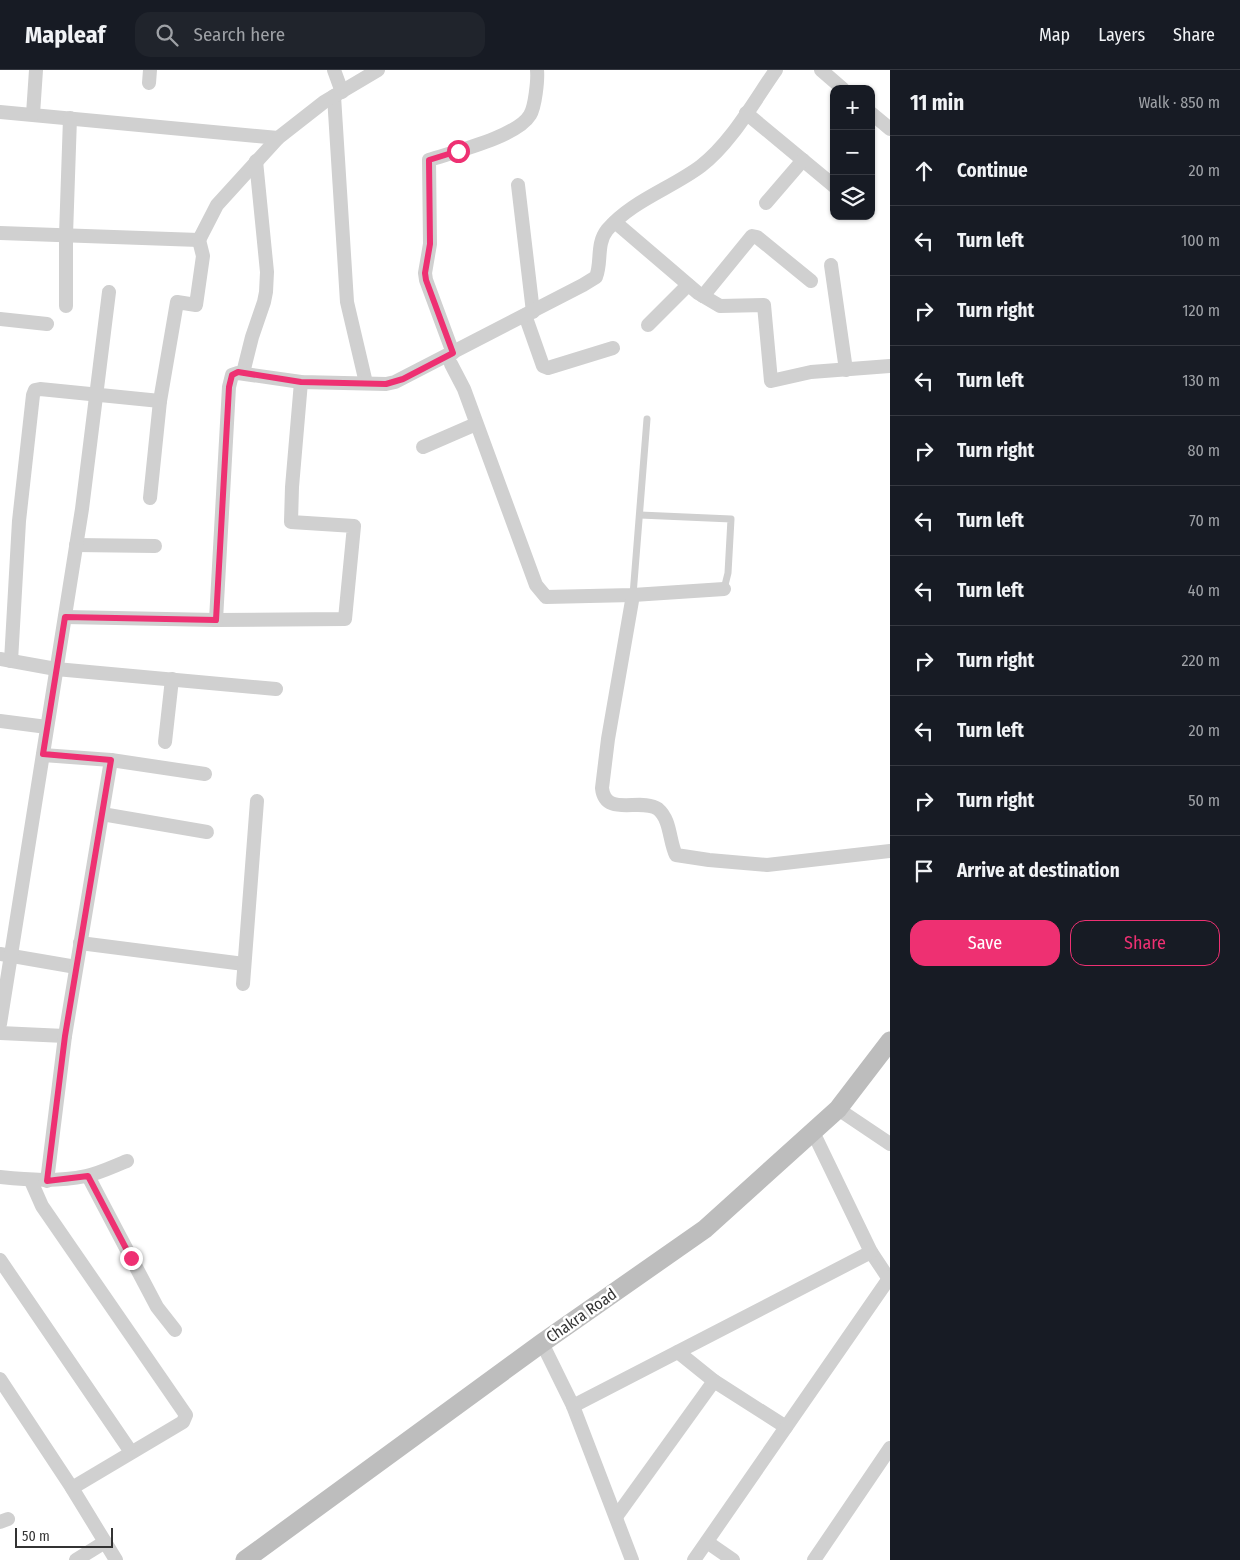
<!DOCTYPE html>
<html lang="en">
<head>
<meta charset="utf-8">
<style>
	body { margin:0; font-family:"Fira Sans Condensed",sans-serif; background:#20242c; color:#f1f3f6 }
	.controls { position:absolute; right:15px; top:15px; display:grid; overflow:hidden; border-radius:10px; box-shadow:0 1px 4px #0004 }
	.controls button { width:45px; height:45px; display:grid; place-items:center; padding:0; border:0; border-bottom:1px solid #363941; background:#171b24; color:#f1f3f6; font:25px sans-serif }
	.scale { position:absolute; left:15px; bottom:12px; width:98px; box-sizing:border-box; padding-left:5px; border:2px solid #333; border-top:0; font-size:14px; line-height:18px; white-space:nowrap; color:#333; -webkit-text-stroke:4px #fff; paint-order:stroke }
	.stop { position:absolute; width:15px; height:15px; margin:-11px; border:4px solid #ee3072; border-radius:50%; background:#fff }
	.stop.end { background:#ee3072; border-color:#fff; box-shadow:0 1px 5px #0008 }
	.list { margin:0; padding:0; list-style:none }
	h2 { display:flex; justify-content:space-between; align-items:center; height:65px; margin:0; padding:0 20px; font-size:21px }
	h2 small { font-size:16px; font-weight:400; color:#9ea1a6 }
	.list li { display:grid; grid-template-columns:32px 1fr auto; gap:15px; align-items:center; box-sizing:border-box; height:70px; padding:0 20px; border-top:1px solid #363941 }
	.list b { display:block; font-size:19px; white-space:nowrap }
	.list em { font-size:16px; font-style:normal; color:#9ea1a6 }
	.actions { display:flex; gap:10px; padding:15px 20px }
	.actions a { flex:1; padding:11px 0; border:1px solid #ee3072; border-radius:15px; text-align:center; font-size:18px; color:#ee3072 }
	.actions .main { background:#ee3072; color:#fff }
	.icon { flex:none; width:28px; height:28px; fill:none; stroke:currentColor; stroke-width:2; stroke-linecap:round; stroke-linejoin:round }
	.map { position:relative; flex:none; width:890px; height:1490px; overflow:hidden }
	header { display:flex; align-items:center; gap:30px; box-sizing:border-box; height:70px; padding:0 25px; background:#171b24; border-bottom:1px solid #363941 }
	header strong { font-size:24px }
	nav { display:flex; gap:28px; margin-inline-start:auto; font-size:18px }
	.search { width:350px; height:45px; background:#20242c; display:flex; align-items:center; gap:12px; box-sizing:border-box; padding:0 18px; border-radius:15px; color:#9ea1a6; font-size:19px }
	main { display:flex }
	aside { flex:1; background:#171b24 }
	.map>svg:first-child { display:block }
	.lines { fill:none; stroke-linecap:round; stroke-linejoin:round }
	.service { stroke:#d0d0d0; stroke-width:7 }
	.minor { stroke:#d0d0d0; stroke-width:14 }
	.secondary { stroke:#bdbdbd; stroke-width:19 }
	.route { stroke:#ee3072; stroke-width:6 }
	.labels { text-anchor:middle; stroke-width:5; stroke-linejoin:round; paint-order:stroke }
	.street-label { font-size:16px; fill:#333; stroke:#fff }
</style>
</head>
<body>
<header>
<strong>Mapleaf</strong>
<div class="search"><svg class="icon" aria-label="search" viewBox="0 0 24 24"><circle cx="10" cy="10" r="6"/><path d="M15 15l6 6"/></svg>Search here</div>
<nav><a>Map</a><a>Layers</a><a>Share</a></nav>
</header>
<main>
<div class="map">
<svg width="890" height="1490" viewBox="0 0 890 1490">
	<rect width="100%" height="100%" fill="#fff"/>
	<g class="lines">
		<g class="service">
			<polyline points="640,445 731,449 728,503 724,519"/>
			<polyline points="633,525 647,349"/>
		</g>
		<g class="minor">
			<polyline points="334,0 342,22"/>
			<polyline points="821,0 843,19"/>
			<polyline points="149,13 150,0"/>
			<polyline points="334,26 347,232 366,313"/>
			<polyline points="0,42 278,68"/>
			<polyline points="746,43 834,116"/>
			<polyline points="871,43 890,59"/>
			<polyline points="33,44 36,0"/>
			<polyline points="518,115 533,242"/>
			<polyline points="766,133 803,90"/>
			<polyline points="615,152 698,223 720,236 764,235 771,311 811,302 890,296"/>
			<polyline points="0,163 199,170 217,135 278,68 324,32 378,0"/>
			<polyline points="831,195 846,300"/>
			<polyline points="703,226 752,166 757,167 811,211"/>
			<polyline points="66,236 66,165 70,48"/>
			<polyline points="525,245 543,296 548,298 613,278"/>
			<polyline points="0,249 47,254"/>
			<polyline points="648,255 688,215"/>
			<path d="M 453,283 L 426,210 L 425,203 L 430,174 L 429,90 C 453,82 517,67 530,45 C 535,37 538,10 537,0"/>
			<polyline points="451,294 464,319 536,515 546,527 633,525 724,519"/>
			<polyline points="243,303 252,267 264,232 266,222 267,202 256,91"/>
			<polyline points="423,377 476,354"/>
			<polyline points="150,428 160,331 177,232 196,235 203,186 199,170"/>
			<polyline points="76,475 155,476"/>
			<path d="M 633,525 L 608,669 L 602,718 C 605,748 641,727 658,739 C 671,750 669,771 676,785 L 709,790 L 767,795 L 890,781"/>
			<polyline points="65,547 216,550 345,549 354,456 291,452 292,417 301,312"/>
			<path d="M 216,550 L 229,317 L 232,305 L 238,303 L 301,312 L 386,314 L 395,312 L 583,215 L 596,207 C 602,192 596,174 607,160 C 631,131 672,118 701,96 C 732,72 754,31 776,0"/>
			<polyline points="0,589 56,599 276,619"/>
			<polyline points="11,591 19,451 33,325 35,320 40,319 160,331"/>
			<polyline points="0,651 47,657"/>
			<polyline points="165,672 172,609"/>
			<polyline points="43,685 111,690 205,704"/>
			<polyline points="102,744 207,762"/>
			<polyline points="80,873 244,894"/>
			<polyline points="0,884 76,897"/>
			<polyline points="243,914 257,731"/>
			<polyline points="0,954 82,439 109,222"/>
			<polyline points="0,963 65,966"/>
			<polyline points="838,1039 890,1074"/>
			<polyline points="813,1062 871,1182 889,1209"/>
			<polyline points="88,1106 157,1237 175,1260"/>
			<path d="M 0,1107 C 29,1110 57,1112 86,1106 C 100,1103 114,1096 127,1091"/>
			<polyline points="31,1111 42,1136 186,1345 183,1352 72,1418"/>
			<polyline points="47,1111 65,966 111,690"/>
			<polyline points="0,1190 131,1382"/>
			<polyline points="542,1273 573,1336 632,1490"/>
			<polyline points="678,1282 714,1311 786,1357"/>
			<polyline points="0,1309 72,1418 116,1490"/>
			<polyline points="573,1336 871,1182"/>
			<polyline points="616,1447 714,1311"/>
			<polyline points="0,1452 8,1449"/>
			<polyline points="707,1472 733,1490"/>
			<polyline points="76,1490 105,1472"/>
			<polyline points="694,1490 890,1207"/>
			<polyline points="814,1490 890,1378"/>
		</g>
		<polyline class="secondary" points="245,1490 542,1273 705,1159 838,1039 890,971"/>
	</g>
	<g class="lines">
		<polyline class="route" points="131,1188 88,1106 47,1111 65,966 111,690 43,684 65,547 216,550 229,317 232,305 238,302 301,312 386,314 403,309 453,283 426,210 425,203 430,174 429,90 458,81"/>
	</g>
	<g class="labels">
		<g class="street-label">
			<text transform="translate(581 1245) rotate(-35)" y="6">Chakra Road</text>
		</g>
	</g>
</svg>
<div class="controls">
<button>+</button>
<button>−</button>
<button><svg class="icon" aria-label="layers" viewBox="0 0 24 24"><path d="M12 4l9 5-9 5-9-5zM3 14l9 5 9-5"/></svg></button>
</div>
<div class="scale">50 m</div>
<div class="stop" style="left:458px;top:81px"></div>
<div class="stop end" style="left:131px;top:1188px"></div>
</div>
<aside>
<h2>11 min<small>Walk · 850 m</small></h2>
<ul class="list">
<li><svg class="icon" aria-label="ahead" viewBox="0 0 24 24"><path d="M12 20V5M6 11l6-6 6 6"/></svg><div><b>Continue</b></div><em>20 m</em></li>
<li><svg class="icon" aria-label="left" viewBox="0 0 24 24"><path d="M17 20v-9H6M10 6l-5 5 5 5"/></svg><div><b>Turn left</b></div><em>100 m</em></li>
<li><svg class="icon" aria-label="right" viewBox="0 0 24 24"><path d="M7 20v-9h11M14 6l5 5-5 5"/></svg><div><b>Turn right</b></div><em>120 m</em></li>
<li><svg class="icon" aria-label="left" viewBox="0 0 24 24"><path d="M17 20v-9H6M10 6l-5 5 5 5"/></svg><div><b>Turn left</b></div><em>130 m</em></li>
<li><svg class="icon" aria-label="right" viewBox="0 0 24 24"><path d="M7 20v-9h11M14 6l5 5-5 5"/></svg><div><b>Turn right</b></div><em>80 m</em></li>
<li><svg class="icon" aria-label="left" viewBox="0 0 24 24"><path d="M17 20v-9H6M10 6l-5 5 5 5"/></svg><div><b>Turn left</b></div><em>70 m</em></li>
<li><svg class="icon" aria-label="left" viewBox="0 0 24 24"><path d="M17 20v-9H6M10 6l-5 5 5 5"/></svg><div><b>Turn left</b></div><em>40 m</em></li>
<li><svg class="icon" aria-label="right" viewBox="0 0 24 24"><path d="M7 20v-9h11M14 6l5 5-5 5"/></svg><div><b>Turn right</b></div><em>220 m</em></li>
<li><svg class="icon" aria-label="left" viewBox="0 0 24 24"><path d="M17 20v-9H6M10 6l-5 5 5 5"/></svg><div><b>Turn left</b></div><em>20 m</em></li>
<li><svg class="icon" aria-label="right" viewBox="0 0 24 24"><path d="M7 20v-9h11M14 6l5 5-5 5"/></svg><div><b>Turn right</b></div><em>50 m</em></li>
<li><svg class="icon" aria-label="arrive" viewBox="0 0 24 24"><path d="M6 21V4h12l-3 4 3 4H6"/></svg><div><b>Arrive at destination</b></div></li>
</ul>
<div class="actions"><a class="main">Save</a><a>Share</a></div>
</aside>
</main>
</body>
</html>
